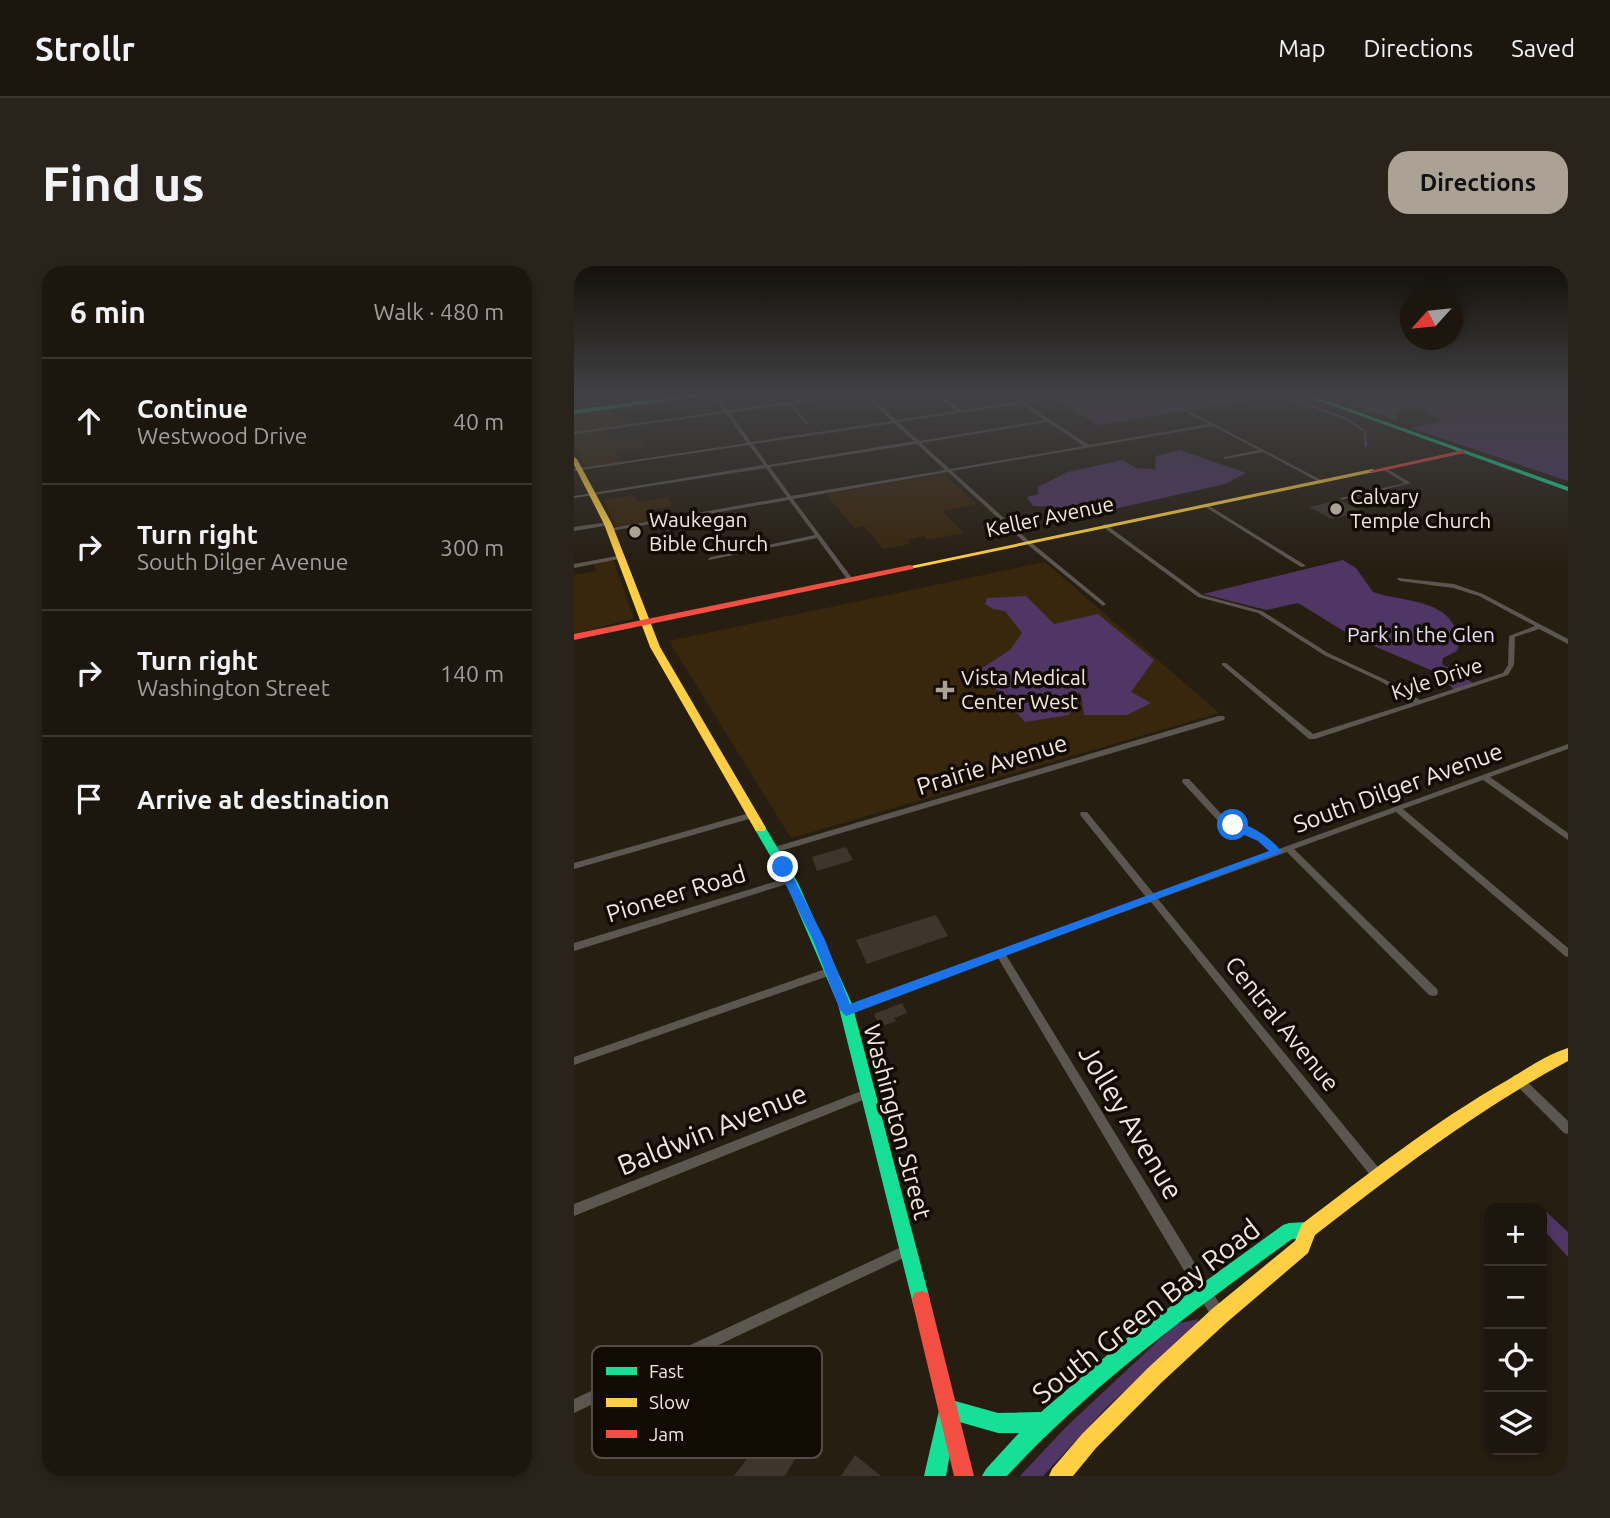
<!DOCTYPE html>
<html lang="en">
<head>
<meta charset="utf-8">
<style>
	body { margin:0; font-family:Ubuntu,sans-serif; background:#2a231c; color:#f1f3f6 }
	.controls { position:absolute; right:21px; bottom:21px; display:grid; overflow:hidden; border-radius:14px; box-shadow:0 4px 10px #0003 }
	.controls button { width:63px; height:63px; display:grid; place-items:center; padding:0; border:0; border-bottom:2px solid #3b352e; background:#1d160e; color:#f1f3f6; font:35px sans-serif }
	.compass { position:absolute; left:826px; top:21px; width:63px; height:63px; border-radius:50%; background:#1d160e; box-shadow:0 4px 10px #0003; rotate:243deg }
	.stop { position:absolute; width:21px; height:21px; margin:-16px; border:5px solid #1a73e8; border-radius:50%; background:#fff }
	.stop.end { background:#1a73e8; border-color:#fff; box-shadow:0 2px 7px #0008 }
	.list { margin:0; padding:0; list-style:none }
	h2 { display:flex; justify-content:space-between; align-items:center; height:91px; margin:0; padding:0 28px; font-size:30px }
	h2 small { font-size:23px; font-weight:400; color:#a09f9e }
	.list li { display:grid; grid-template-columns:46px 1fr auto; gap:21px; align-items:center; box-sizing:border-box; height:126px; padding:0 28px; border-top:2px solid #3b352e }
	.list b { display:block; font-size:26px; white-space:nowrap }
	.list p { margin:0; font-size:23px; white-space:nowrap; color:#a09f9e }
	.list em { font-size:23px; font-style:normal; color:#a09f9e }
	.icon { flex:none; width:38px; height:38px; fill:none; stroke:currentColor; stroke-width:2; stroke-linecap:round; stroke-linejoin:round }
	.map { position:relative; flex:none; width:994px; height:1210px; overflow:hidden; border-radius:21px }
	header { display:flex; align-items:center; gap:42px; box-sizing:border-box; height:98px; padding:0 35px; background:#1d160e; border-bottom:2px solid #3b352e }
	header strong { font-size:33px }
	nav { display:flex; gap:38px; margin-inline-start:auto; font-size:24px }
	.intro { display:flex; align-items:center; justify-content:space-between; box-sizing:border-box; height:168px; padding:0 42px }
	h1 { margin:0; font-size:49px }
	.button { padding:18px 32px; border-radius:21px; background:#aba194; color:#111; font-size:24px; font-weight:700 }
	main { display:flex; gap:42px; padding:0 42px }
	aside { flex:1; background:#1d160e; border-radius:21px; box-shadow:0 4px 10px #0003 }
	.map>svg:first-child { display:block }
	.built { fill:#39270d }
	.green { fill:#503664 }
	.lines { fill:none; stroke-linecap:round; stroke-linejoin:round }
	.stream { stroke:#6c468c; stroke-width:2 }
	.building { fill:#3e362d }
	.street { fill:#5b5650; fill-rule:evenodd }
	.fast { fill:#16e098; fill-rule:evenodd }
	.slow { fill:#ffcf43; fill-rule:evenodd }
	.jam { fill:#f24e42; fill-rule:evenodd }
	.route { fill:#1a73e8 }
	.poi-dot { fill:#aba194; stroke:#120b04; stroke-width:2.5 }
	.labels { text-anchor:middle; stroke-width:7; stroke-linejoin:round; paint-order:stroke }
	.far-poi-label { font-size:21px; fill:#f2e7da; stroke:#120b04; text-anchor:start }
	.far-street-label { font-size:21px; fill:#f2e7da; stroke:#120b04 }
	.far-park-label { font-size:21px; fill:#e7ddf3; stroke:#120b04 }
	.street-label { font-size:24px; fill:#f2e7da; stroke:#120b04 }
	.near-street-label { font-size:28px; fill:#f2e7da; stroke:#120b04 }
	.key { fill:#120b04; stroke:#554d44; stroke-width:2 }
	.key-label { font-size:19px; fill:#f2e7da }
</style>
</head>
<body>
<header>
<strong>Strollr</strong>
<nav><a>Map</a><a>Directions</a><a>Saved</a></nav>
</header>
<div class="intro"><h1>Find us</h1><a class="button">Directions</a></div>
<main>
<aside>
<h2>6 min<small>Walk · 480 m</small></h2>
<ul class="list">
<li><svg class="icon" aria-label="ahead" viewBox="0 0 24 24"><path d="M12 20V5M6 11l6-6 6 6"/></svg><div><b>Continue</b><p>Westwood Drive</p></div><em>40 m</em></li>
<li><svg class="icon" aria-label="right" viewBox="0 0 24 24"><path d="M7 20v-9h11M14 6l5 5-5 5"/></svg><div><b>Turn right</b><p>South Dilger Avenue</p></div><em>300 m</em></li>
<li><svg class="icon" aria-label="right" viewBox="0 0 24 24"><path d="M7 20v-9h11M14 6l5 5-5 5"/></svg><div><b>Turn right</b><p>Washington Street</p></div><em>140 m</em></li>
<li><svg class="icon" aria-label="arrive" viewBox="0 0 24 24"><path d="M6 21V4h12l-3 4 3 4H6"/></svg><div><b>Arrive at destination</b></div></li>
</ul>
</aside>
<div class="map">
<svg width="994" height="1210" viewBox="0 0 994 1210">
	<rect width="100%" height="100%" fill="#271e12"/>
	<g class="built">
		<polygon points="37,143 40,150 47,150 54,161 32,164 37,175 68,171 71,181 41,185 46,198 12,203 0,180 0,148"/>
		<polygon points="370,208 403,238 368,245 390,267 354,274 350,270 334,274 336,278 309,283 290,260 280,262 252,228"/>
		<polygon points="60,229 64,236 94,231 98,240 78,243 83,255 43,262 30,234"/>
		<polygon points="38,291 60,352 0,368 0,309 22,305 19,295"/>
		<polygon points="471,296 645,447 217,572 95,375"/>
	</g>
	<g class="green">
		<polygon points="475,128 712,128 524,159"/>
		<polygon points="827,128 994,128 994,215 837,162 869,155 844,142 821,146 825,155 772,138"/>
		<polygon points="606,184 672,207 651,218 540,243 459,240 453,231 465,228 464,221 493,206 549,194 562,202 581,203 582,190"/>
		<path d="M 769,294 L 782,302 L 799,326 C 824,335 865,333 879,358 C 883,364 881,371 885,378 L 883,385 L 869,392 L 868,398 L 899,417 L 880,424 L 866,408 L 781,372 L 724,337 L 692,344 L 629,328 Z"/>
		<polygon points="452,330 480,358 524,348 580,394 557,426 577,437 553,449 510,449 507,428 501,426 495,449 451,456 405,404 436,384 448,367 431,345 419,343 411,338 413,332"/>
		<polygon points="968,942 994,966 994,991 968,962"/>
		<polygon points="624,1053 623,1058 533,1141 469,1210 446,1210 492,1161 602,1058"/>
	</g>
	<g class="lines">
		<g class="stream">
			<polyline points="702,128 771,152 789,164"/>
			<polyline points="791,166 792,180"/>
		</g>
	</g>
	<g class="building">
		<polygon points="765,234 790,246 757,253 735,241"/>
		<polygon points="272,581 279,594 243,605 238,591"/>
		<polygon points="362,649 374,670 293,698 282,674"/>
		<polygon points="328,737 333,747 320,752 322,755 306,761 300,748"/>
		<polygon points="195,1164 224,1188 211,1210 160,1210"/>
		<polygon points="281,1189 307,1210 267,1210"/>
	</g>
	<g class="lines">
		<g class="street">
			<path d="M 138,128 L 142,128 L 154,144 L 271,128 L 283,128 L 218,138 L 234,157 L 232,158 L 214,138 L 156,147 L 177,176 L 318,155 L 289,128 L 294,128 L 322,154 L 382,145 L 361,128 L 366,128 L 387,144 L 443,136 L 432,128 L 437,128 L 448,135 L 477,131 L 478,133 L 451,137 L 515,179 L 635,158 L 612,146 L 613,144 L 749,215 L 745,216 L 689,186 L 650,193 L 650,191 L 685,184 L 639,160 L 378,205 L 453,273 L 531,337 L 532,338 L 529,340 L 449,275 L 374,206 L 219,233 L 278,312 L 275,314 L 273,313 L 243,272 L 135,294 L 134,293 L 137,291 L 241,269 L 215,234 L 36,265 L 33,263 L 213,231 L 192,202 L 0,232 L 0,230 L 190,199 L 175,179 L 0,205 L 0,203 L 173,177 L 152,147 L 0,168 L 0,166 L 150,145 ZM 446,138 L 471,154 L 345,175 L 324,156 ZM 474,156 L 510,180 L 376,203 L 347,177 ZM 320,157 L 340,175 L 194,199 L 179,178 ZM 343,178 L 371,204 L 217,230 L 196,201 Z"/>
			<polygon points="810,201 837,217 767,234 767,232 831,217 808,203 808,202"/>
			<polygon points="632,238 731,299 732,300 727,301 630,240 630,239"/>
			<polygon points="34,256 37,258 36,259 0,265 0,261"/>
			<polygon points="531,258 628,329 688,345 754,387 812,414 846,434 929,407 934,399 935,370 961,360 905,330 879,322 826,315 823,313 824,312 880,318 909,328 994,373 994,378 965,363 941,371 940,399 934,409 741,473 735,473 648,399 648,397 652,397 739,468 840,436 808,416 750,389 684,347 624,331 529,261 529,259"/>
			<polygon points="48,289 51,291 50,292 0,302 0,298"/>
			<polygon points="644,450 650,450 651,452 650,454 203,586 197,586 196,584 197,582"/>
			<polygon points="994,478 994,483 916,511 994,567 994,574 909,514 829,543 994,682 994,691 991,690 822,546 720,583 863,723 864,726 863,729 859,730 855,729 713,586 584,633 808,906 810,910 808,914 804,916 800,914 577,636 432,689 650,1045 652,1050 650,1055 645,1057 640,1055 424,692 276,747 272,748 268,747 267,744 268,741 572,631 507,550 506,548 507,546 513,546 580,628 697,585 685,574 645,556 609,517 608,515 609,513 615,513 651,552 691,570 705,583"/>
			<polygon points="179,546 182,547 183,549 182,551 0,603 0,597"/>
			<polygon points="216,611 220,614 219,616 0,685 0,677"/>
			<polygon points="257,701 260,702 262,705 260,708 0,799 0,791"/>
			<polygon points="943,808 947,810 994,855 994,868 990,867 939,816 938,813 939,810"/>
			<polygon points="295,822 299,824 301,827 299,830 0,950 0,938"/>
			<polygon points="334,978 338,980 340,984 338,988 0,1147 0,1133"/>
		</g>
		<g class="fast">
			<polygon points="124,128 140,128 0,148 0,144"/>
			<polygon points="726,128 734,128 994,221 994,225"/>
			<polygon points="186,558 190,559 224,617 278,738 356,1034 354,1041 347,1043 340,1041 338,1034 264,738 212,617 180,562"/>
			<path d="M 734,956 L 740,958 L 743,964 L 740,970 L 734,972 L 718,973 C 618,1046 518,1118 433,1210 L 408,1210 L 412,1203 L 445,1167 L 424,1167 L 382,1155 L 372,1210 L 350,1210 L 367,1136 L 374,1133 L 424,1147 L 467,1146 L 553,1072 L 709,959 L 715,957 Z"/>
		</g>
		<g class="slow">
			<polygon points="0,191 3,193 38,258 86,381 192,562 190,565 182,565 180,562 76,381 30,258 0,199"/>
			<polygon points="798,203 800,204 800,206 336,303 332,301"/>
			<path d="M 994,782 L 994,795 C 903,844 822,906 741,969 L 734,987 L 652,1057 L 588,1116 L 522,1182 L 499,1210 L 475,1210 L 478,1203 L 508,1168 L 574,1102 L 638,1043 L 721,975 L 728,958 C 794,908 860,856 932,815 C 952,803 972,789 994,782 Z"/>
		</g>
		<g class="jam">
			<polygon points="889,184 891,187 798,207 795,205"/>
			<polygon points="336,299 340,301 339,303 0,374 0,368"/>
			<polygon points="347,1025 354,1027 356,1034 400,1210 380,1210 338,1034 340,1027"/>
		</g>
	</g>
	<linearGradient id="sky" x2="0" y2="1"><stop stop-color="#15100a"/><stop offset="0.43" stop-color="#414144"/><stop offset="1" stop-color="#414144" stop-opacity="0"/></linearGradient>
	<rect width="994" height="298" fill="url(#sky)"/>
	<path class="route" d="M 655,557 C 674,555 697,572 708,586 L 272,750 L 266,744 L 239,674 L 203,601 L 209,597 L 214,601 L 251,674 L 276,738 L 695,585 L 684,575 L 655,562 Z"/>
	<g class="poi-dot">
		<circle cx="762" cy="243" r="7"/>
		<circle cx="61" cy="266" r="7"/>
		<path d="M367.5 413.5h7v7h7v7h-7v7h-7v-7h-7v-7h7z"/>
	</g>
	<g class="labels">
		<g class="far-poi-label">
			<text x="776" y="238">Calvary<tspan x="776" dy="24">Temple Church</tspan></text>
			<text x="75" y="261">Waukegan<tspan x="75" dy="24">Bible Church</tspan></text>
			<text x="387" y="419">Vista Medical<tspan x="387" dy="24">Center West</tspan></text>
		</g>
		<g class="far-street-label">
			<text transform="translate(476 251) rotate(-12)" y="7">Keller Avenue</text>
			<text transform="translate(863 413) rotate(-18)" y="7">Kyle Drive</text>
		</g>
		<g class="far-park-label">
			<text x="847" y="376">Park in the Glen</text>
		</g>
		<g class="street-label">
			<text transform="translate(418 499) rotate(-17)" y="8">Prairie Avenue</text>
			<text transform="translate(824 522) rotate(-20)" y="8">South Dilger Avenue</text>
			<text transform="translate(102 628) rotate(-17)" y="8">Pioneer Road</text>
			<text transform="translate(708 758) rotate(51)" y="8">Central Avenue</text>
			<text transform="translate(323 856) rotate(75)" y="8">Washington Street</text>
		</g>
		<g class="near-street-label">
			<text transform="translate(557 856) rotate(59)" y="10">Jolley Avenue</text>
			<text transform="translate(138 863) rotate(-22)" y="10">Baldwin Avenue</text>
			<text transform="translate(572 1045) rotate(-38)" y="10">South Green Bay Road</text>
		</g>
	</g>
	<rect x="18" y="1080" width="230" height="112" rx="10" class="key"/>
	<rect x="32" y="1101" width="31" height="8" fill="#16e098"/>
	<rect x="32" y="1132" width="31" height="9" fill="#ffcf43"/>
	<rect x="32" y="1164" width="31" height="8" fill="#f24e42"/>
	<g class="key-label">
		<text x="75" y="1112">Fast</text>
		<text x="75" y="1143">Slow</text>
		<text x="75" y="1175">Jam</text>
	</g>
</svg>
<div class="controls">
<button>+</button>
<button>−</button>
<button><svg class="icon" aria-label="locate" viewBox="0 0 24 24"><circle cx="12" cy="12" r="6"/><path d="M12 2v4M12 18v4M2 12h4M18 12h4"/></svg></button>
<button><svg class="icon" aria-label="layers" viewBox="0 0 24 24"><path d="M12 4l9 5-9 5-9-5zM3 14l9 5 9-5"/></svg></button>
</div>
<svg class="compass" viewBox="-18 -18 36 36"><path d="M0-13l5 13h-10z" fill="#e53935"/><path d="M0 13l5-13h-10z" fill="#a09f9e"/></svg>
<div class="stop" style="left:659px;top:559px"></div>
<div class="stop end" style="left:209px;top:601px"></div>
</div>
</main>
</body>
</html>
